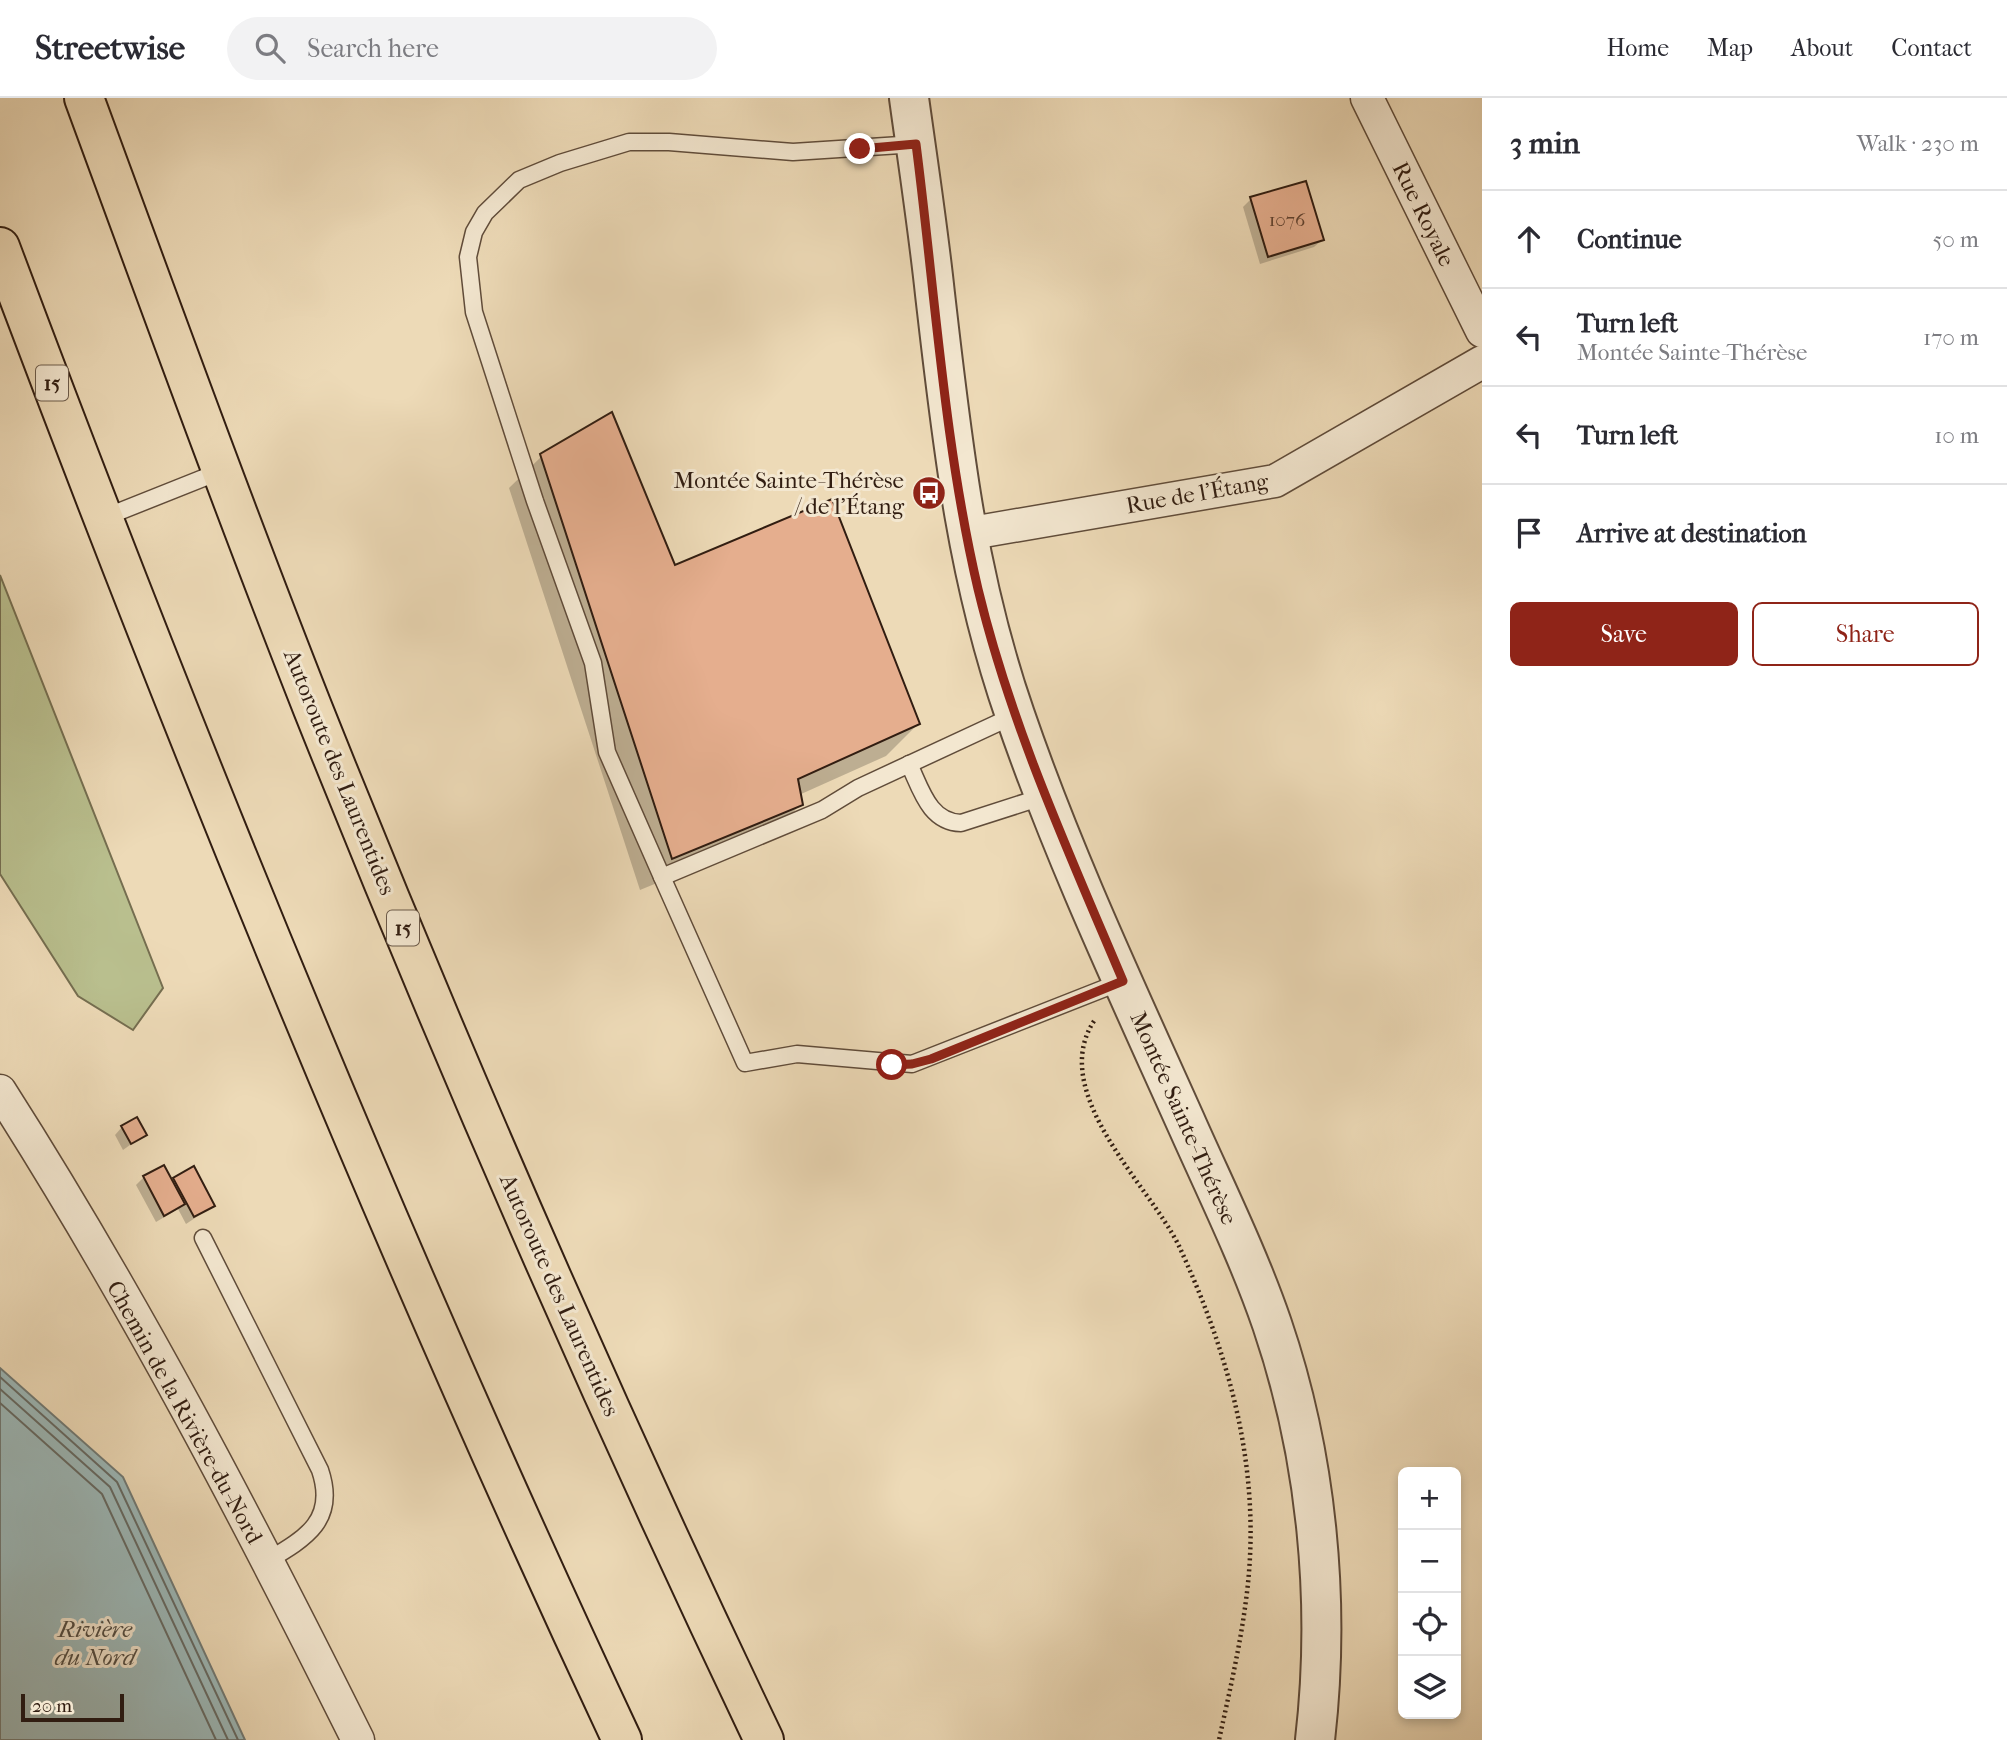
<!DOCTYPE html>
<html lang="en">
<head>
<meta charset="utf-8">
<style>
	body { margin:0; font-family:"IM FELL French Canon",serif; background:#f2f2f3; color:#2b2b33 }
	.controls { position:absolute; right:21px; bottom:21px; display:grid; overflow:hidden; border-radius:10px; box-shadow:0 4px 10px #0003 }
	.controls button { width:63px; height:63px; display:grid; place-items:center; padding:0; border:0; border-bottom:2px solid #e1e1e2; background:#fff; color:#2b2b33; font:35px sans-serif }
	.scale { position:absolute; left:21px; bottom:18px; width:103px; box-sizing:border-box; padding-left:7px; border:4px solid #311d11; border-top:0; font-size:19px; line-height:24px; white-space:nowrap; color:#311d11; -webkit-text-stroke:5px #f3e7d0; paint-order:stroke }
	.stop { position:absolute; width:21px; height:21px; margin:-16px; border:5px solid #8f2418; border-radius:50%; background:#fff }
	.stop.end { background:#8f2418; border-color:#fff; box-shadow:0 2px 7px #0008 }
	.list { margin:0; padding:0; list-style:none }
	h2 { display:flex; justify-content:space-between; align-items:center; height:91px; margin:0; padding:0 28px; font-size:30px }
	h2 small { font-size:23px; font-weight:400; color:#7c7c81 }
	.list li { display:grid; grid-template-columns:46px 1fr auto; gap:21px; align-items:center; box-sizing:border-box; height:98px; padding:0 28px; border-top:2px solid #e1e1e2 }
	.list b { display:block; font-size:26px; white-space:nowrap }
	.list p { margin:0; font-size:23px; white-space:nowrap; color:#7c7c81 }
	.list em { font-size:23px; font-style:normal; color:#7c7c81 }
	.actions { display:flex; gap:14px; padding:21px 28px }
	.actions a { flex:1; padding:16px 0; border:2px solid #8f2418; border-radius:10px; text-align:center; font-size:24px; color:#8f2418 }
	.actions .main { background:#8f2418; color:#fff }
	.icon { flex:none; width:38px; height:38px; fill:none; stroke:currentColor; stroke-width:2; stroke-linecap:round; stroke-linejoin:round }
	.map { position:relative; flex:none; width:1482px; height:1642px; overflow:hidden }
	header { display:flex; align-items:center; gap:42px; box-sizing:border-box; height:98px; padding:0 35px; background:#fff; border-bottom:2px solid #e1e1e2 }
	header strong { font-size:33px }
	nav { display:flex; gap:38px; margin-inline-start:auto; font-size:24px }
	.search { width:490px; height:63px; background:#f2f2f3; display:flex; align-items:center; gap:18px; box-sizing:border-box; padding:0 24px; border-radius:38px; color:#7c7c81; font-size:26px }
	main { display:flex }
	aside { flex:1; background:#fff }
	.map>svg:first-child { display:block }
	.green { fill:#b9bf8e; stroke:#756e50; stroke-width:2 }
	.water { fill:#9cb8b8; stroke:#717a75; stroke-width:2 }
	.shadow { fill:#0003 }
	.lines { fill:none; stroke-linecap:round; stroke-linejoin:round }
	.shore { stroke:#666a64; stroke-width:2 }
	.building { fill:#e5ae8e; stroke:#311d11; stroke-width:2 }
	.service-casing { stroke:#604c3a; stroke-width:19 }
	.minor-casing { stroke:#604c3a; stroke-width:35 }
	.tertiary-casing { stroke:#604c3a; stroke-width:42 }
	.motorway-casing { stroke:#311d11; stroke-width:42 }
	.path { stroke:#311d11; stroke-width:4.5; stroke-dasharray:2 3.5; stroke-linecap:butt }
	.service { stroke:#f3e7d0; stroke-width:16 }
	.minor { stroke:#f3e7d0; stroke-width:32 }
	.tertiary { stroke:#f3e7d0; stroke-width:38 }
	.motorway { stroke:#eddab7; stroke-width:38 }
	.route { stroke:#8f2418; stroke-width:9 }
	.labels { text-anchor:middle; stroke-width:6; stroke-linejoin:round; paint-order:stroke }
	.number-label { font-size:19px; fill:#5e4130 }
	.shield { fill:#f3e7d0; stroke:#6b5a4a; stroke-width:2 }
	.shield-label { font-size:21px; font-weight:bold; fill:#311d11 }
	.street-label { font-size:23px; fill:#311d11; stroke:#f3e7d0 }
	.poi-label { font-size:23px; fill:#311d11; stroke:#f3e7d0; text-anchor:end }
	.water-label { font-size:24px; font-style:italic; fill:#514c43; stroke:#f3e7d0 }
</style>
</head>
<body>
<header>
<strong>Streetwise</strong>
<div class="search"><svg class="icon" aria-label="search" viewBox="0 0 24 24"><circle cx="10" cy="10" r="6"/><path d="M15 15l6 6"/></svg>Search here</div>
<nav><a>Home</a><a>Map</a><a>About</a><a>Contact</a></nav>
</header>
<main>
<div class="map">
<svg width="1482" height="1642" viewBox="0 0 1482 1642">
	<rect width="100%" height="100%" fill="#eddab7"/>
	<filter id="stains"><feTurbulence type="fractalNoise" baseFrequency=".00286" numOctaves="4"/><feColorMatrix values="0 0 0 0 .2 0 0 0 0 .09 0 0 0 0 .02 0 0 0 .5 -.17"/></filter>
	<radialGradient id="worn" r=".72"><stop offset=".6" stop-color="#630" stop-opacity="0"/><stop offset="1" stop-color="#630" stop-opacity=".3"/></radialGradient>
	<polygon class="green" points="0,477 163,890 133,932 78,898 0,776"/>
	<polygon class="water" points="0,1270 123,1379 245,1642 0,1642"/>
	<g class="shadow">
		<polygon points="1251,101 1322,142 1314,149 1260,166 1243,109"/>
		<polygon points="542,358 674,469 918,626 886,658 799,697 801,706 769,739 640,792 509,390"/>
		<polygon points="122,1029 144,1037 123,1052 115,1037"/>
		<polygon points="144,1079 171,1084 174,1081 213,1108 186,1126 178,1111 156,1124 136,1087"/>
	</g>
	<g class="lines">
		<g class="shore">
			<polyline points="0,1279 117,1384 238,1642"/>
			<polyline points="0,1291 110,1389 228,1642"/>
			<polyline points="0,1305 102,1396 216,1642"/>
		</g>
	</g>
	<g class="building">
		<polygon points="1306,83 1324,142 1268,159 1250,99"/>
		<polygon points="612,314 675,467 832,401 920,626 798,681 803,707 672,761 540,356"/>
		<polygon points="137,1019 147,1037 131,1046 121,1028"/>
		<polygon points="164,1067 185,1106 164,1118 143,1078"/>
		<polygon points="194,1068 215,1108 194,1119 173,1080"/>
	</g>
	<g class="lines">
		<g class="service-casing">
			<g id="service">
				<polyline points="916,46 793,54 669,44 629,44 560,65 519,82 485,115 474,134 468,159 474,214 535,403 593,565 607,654 662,779 822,712 858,690 1015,617"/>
				<polyline points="103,420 221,373"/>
				<path d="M 909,666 C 921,691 929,724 961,725 L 1045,698"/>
				<polyline points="662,779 745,965 797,956 912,966 1123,883"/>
				<path d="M 203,1140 L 320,1372 C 337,1422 306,1440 267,1463"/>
			</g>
		</g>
		<g class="minor-casing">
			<g id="minor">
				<polyline points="1367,0 1482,233"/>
				<polyline points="966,436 1275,383 1482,264"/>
				<path d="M 0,993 C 133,1201 248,1421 358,1642"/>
			</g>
		</g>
		<g class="tertiary-casing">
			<path id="tertiary" d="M 909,0 C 918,65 928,130 935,196 C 952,343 966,476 1015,617 C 1063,757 1127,893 1188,1029 C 1217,1094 1249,1159 1272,1226 C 1317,1358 1331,1504 1315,1642"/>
		</g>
		<g class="motorway-casing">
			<g id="motorway">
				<path d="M 84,0 C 159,204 233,408 313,611 C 452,959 602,1303 764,1642"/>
				<path d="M 0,149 C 189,654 393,1154 622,1642"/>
			</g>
		</g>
		<path class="path" d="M 1094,923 C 1047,995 1150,1088 1179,1148 C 1231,1261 1263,1377 1246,1502 C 1240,1549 1229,1596 1219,1642"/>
		<use href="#service" class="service"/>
		<use href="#minor" class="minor"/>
		<use href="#tertiary" class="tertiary"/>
		<use href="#motorway" class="motorway"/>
	</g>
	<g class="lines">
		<path class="route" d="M 860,51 L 916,46 C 935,194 944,346 978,491 C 1011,628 1069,755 1123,883 L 931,961 L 912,966 L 892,967"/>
	</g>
	<defs>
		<g id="bus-disc" transform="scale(1.75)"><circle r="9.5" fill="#8f2418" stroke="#f3e7d0"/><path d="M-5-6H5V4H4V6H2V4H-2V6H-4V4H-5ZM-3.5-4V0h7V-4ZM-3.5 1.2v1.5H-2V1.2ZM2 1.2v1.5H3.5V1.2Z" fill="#fff"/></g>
	</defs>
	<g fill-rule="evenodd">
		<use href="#bus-disc" x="929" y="395"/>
	</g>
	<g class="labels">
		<g class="number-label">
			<text x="1287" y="128">1076</text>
		</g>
		<g class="shield">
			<rect x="36" y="267.5" width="32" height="35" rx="5"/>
			<rect x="387" y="812.5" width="32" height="35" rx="5"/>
		</g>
		<g class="shield-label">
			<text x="52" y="292">15</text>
			<text x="403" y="837">15</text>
		</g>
		<g class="street-label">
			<text transform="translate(1424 116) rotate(64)" y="8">Rue Royale</text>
			<text transform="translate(1197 395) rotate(-10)" y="8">Rue de l'Étang</text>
			<text transform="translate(340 674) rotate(68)" y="8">Autoroute des Laurentides</text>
			<text transform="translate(1184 1020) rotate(66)" y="8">Montée Sainte-Thérèse</text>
			<text transform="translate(560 1197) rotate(66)" y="8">Autoroute des Laurentides</text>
			<text transform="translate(185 1314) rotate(61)" y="8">Chemin de la Rivière-du-Nord</text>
		</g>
		<g class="poi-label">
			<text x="904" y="390">Montée Sainte-Thérèse<tspan x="904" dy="26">/ de l'Étang</tspan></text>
		</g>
		<g class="water-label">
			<text x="95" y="1539">Rivière<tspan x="95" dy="28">du Nord</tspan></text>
		</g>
	</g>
	<rect width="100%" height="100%" filter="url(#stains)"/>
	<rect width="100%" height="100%" fill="url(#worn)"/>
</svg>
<div class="controls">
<button>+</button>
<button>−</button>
<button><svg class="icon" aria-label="locate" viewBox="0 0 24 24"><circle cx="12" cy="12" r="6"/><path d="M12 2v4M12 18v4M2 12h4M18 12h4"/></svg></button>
<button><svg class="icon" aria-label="layers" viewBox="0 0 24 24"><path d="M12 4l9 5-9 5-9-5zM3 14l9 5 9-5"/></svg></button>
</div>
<div class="scale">20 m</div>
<div class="stop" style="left:892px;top:967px"></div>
<div class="stop end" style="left:860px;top:51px"></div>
</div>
<aside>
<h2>3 min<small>Walk · 230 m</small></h2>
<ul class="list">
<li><svg class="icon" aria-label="ahead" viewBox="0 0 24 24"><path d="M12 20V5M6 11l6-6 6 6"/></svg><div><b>Continue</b></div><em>50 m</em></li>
<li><svg class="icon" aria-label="left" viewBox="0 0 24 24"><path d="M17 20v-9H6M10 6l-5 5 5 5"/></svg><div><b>Turn left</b><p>Montée Sainte-Thérèse</p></div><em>170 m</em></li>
<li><svg class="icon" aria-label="left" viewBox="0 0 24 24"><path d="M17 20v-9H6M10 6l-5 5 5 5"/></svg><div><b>Turn left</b></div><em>10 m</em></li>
<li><svg class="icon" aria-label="arrive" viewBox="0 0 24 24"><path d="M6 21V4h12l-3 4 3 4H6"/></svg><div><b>Arrive at destination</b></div></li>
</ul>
<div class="actions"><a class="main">Save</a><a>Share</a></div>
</aside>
</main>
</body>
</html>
